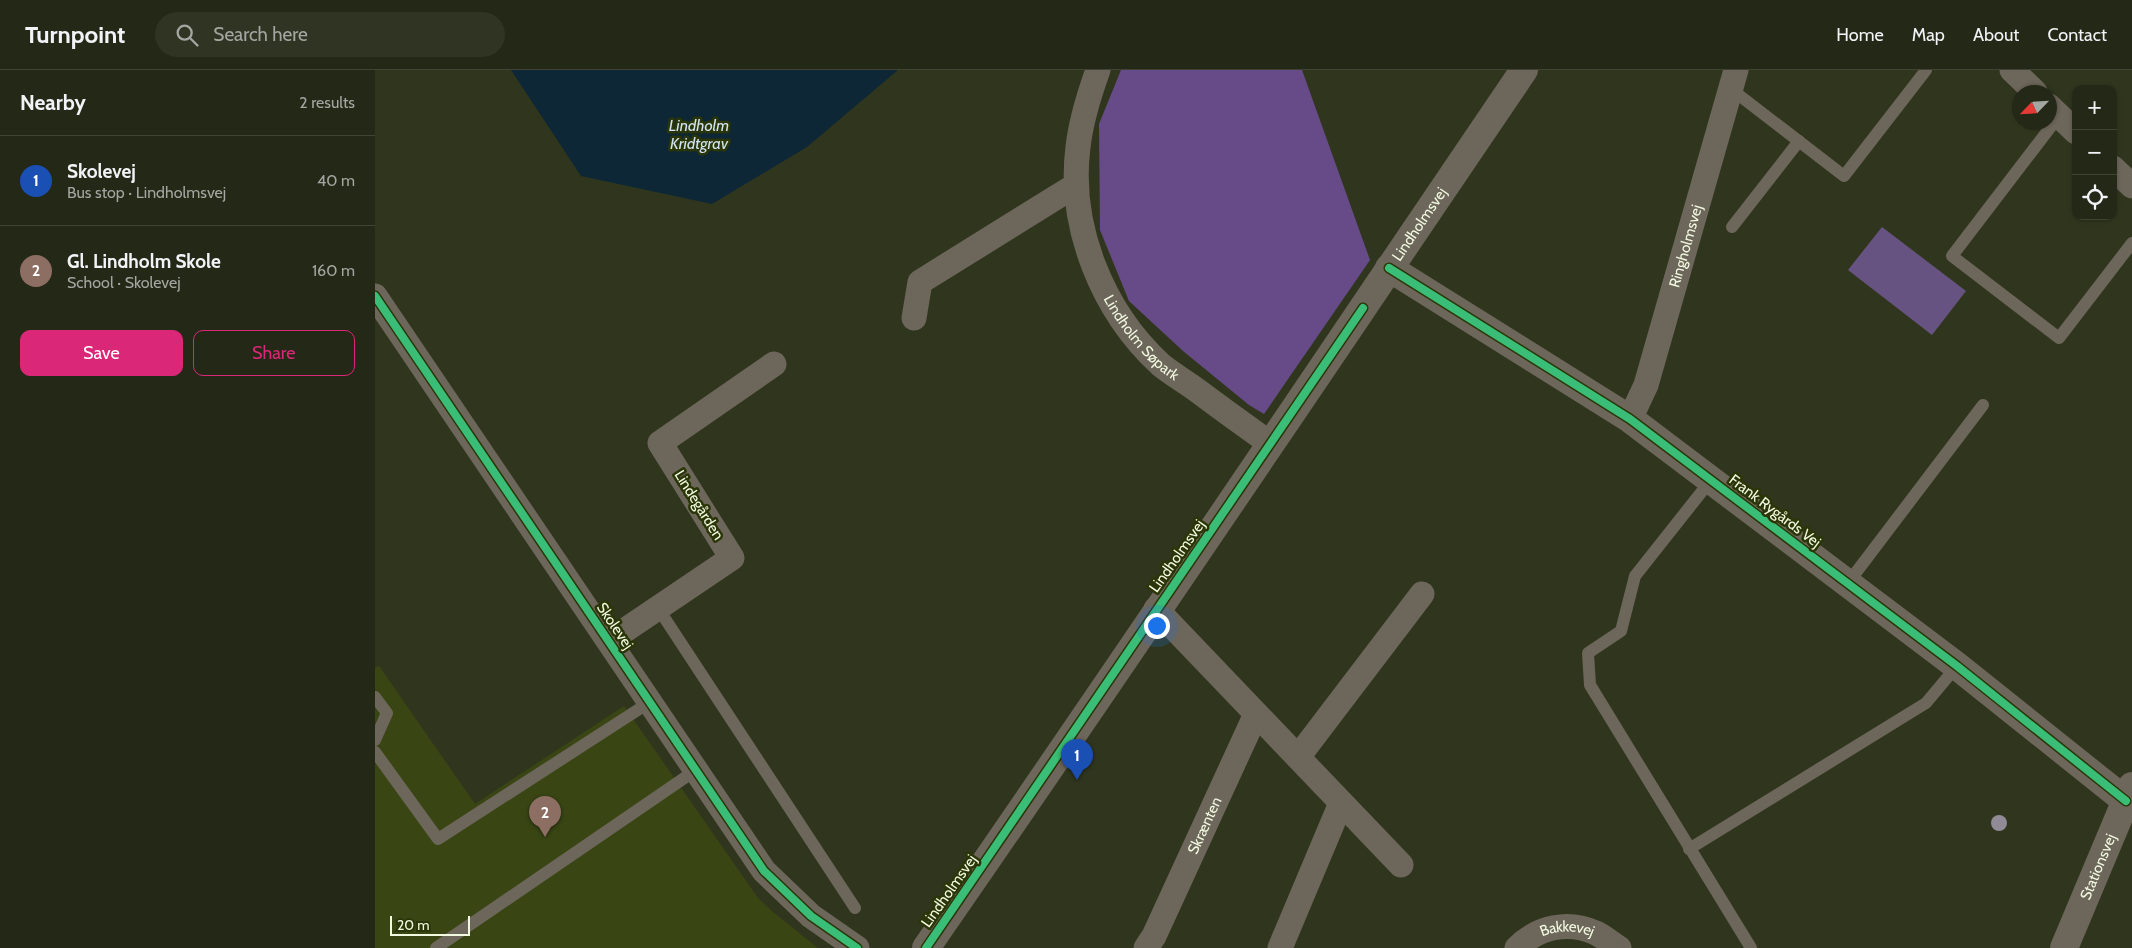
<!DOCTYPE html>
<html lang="en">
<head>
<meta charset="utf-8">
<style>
	body { margin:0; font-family:Cabin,sans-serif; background:#303423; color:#f1f3f6 }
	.controls { position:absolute; right:15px; top:15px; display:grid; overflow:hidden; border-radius:10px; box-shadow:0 1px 4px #0004 }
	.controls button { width:45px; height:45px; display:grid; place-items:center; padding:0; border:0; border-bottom:1px solid #414435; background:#242816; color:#f1f3f6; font:25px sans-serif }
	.compass { position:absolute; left:1637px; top:15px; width:45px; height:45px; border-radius:50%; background:#242816; box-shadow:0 1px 4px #0004; rotate:245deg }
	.scale { position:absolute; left:15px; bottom:12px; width:80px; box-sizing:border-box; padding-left:5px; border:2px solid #f1f9e0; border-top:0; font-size:14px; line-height:18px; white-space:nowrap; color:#f1f9e0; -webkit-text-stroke:4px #2b3608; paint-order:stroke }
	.you { position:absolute; left:781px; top:555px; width:18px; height:18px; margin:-12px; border:4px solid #fff; border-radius:50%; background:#1a73e8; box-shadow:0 0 0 8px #1a73e833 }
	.badge { display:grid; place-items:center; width:32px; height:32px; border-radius:50%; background:#db2777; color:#fff; font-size:16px; font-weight:700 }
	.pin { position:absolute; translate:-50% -41px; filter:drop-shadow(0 1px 2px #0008) }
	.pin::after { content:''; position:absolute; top:26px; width:18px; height:15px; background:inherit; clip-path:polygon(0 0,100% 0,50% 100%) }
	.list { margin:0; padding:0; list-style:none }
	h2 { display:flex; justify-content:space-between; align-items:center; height:65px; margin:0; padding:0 20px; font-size:21px }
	h2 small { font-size:16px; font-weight:400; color:#a3a6a1 }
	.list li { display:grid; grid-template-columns:32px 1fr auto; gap:15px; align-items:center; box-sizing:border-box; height:90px; padding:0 20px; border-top:1px solid #414435 }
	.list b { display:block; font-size:19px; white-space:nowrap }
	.list p { margin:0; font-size:16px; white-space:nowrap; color:#a3a6a1 }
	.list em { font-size:16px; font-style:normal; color:#a3a6a1 }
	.actions { display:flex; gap:10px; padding:15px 20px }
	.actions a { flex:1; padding:11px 0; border:1px solid #db2777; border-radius:10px; text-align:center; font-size:18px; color:#db2777 }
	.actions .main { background:#db2777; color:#fff }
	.icon { flex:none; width:28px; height:28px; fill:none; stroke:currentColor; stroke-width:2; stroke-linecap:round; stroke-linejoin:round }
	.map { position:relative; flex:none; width:1757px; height:878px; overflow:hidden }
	header { display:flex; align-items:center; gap:30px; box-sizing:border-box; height:70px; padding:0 25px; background:#242816; border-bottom:1px solid #414435 }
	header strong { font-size:24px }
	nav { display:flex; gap:28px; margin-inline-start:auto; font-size:18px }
	.search { width:350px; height:45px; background:#303423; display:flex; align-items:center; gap:12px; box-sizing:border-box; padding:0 18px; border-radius:28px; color:#a3a6a1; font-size:19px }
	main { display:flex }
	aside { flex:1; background:#242816 }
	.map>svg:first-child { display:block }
	.built { fill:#394614 }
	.green { fill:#675381 }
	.forest { fill:#674b89 }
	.water { fill:#0d2736 }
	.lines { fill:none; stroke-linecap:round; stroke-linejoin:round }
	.service { stroke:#6d665a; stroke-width:12 }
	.minor { stroke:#6d665a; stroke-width:25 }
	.tertiary { stroke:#6d665a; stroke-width:28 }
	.cycleway-casing { stroke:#2b3608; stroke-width:11 }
	.cycleway { stroke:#3abd76; stroke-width:8 }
	.tree { fill:#918a97 }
	.labels { text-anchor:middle; stroke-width:5; stroke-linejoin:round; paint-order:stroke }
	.street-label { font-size:15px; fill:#f1f9e0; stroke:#2b3608 }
	.water-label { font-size:16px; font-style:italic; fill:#d2e5f5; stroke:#2b3608 }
</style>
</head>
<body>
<header>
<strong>Turnpoint</strong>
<div class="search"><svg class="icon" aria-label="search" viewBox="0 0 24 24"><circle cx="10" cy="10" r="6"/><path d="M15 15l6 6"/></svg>Search here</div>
<nav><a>Home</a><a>Map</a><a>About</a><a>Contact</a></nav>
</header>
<main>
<aside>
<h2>Nearby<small>2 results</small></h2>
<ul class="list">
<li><span class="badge" style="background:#1a4fb4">1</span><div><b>Skolevej</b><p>Bus stop · Lindholmsvej</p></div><em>40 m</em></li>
<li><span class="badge" style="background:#8d6e63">2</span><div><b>Gl. Lindholm Skole</b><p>School · Skolevej</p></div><em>160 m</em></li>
</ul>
<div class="actions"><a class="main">Save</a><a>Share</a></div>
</aside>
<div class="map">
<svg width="1757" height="878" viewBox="0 0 1757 878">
	<rect width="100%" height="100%" fill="#30361e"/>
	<polygon class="built" points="4,596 100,734 249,636 383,828 399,843 443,878 0,878 0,598"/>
	<polygon class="green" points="1507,157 1591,221 1557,265 1473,200"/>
	<polygon class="forest" points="746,0 927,0 995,190 889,344 874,335 808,281 754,231 725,160 724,54"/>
	<polygon class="water" points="136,0 523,0 432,77 337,134 206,106"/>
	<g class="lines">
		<g class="service">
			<polyline points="1356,19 1469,106 1551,0"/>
			<polyline points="1684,46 1577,186 1684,268 1757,173"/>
			<polyline points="1357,157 1424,71"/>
			<polyline points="1336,410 1260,506 1246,561 1213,583 1215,615 1376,878"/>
			<polyline points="1473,513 1608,335"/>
			<polyline points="283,538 480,838"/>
			<polyline points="0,627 12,643 0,670"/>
			<polyline points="0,682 63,769 275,632"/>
			<polyline points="1314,779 1551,633 1582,596"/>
			<polyline points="61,878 321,700"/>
		</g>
		<g class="minor">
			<path id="s1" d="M 723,0 C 714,25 706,50 703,77 C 693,156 727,241 786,295 C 797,304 811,312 823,321 C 847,339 872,357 896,374"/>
			<polyline points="1637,0 1660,22"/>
			<polyline points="1674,36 1701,62"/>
			<polyline points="1738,98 1757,116"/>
			<polyline points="0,226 389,801 436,846 482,878"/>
			<polyline points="539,248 545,212 701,115"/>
			<path id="s2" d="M 1255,349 L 1271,315 L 1361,0"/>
			<polyline points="781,539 1026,795"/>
			<polyline points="234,571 357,488 285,373 399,294"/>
			<polyline points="923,687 1047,524"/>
			<path id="s3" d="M 771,878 L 779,866 L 881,644"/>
			<polyline points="905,878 966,733"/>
			<path id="s4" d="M 1142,878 C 1163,857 1193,850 1221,863 C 1229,867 1236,873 1244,878"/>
		</g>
		<g class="tertiary">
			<polyline points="1014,198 1255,349 1582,596 1751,731"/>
			<path id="s5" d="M 551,878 C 753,587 950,293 1149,0"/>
			<path id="s6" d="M 1689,878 L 1757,716"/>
		</g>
		<g class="cycleway-casing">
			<g id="cycleway">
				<polyline points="1014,198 1255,349 1582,596 1751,731"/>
				<polyline points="0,226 389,801 436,846 482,878"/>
				<polyline points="551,878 988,238"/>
			</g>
		</g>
		<use href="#cycleway" class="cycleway"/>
	</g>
	<circle class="tree" cx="1624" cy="753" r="8"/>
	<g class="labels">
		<g class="street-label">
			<text dy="5" stroke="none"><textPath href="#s5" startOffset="876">Lindholmsvej</textPath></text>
			<text dy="5" stroke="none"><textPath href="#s2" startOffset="182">Ringholmsvej</textPath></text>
			<text dy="5" stroke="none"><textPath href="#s1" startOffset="288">Lindholm Søpark</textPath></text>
			<text transform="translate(324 435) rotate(58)" y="5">Lindegården</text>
			<text transform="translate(1400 441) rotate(37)" y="5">Frank Rygårds Vej</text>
			<text transform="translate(802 486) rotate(-55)" y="5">Lindholmsvej</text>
			<text transform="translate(240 556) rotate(56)" y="5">Skolevej</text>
			<text dy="5" stroke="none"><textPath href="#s3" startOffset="136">Skrænten</textPath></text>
			<text dy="5" stroke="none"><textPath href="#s6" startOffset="88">Stationsvej</textPath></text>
			<text transform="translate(574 821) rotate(-55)" y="5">Lindholmsvej</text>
			<text dy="5" stroke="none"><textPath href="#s4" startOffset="56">Bakkevej</textPath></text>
		</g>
		<g class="water-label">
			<text x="324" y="61">Lindholm<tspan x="324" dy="18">Kridtgrav</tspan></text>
		</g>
	</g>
</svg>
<div class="controls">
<button>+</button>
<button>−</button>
<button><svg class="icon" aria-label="locate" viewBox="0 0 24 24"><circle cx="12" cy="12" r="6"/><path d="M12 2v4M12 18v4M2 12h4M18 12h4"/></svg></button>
</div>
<svg class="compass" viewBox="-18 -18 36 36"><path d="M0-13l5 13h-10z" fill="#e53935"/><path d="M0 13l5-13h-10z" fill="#a3a6a1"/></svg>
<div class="scale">20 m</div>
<div class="you"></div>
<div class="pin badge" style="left:702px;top:710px;background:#1a4fb4">1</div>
<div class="pin badge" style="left:170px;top:767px;background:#8d6e63">2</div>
</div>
</main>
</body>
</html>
